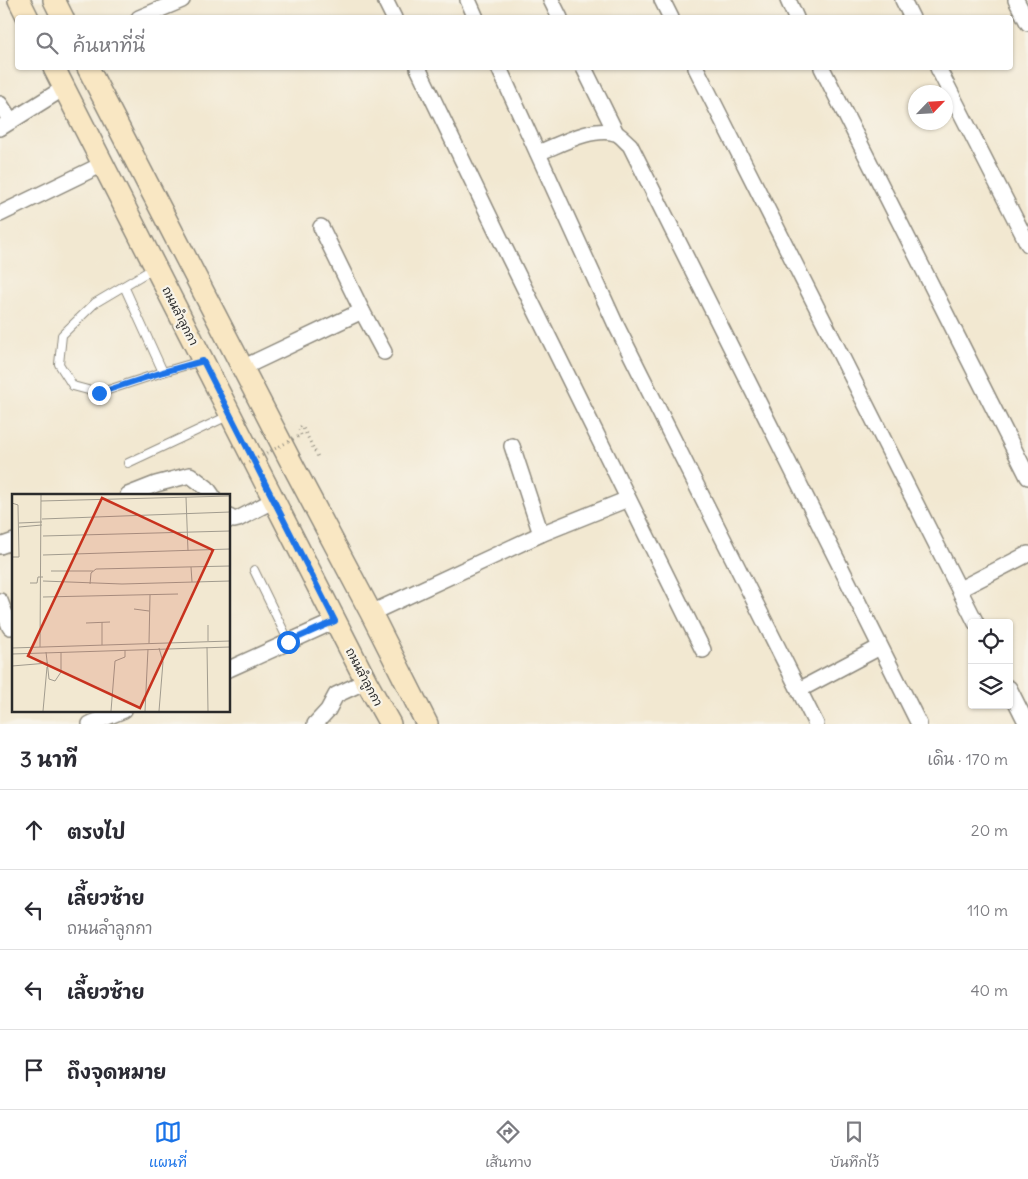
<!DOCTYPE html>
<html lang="th">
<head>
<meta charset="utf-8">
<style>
	body { margin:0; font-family:Delius,"Playpen Sans Thai",sans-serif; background:#f2f2f3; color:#2b2b33 }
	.controls { position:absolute; right:15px; bottom:15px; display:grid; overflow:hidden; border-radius:5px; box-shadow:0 1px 4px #0004 }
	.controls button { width:45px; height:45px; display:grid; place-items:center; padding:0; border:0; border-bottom:1px solid #e1e1e2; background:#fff; color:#2b2b33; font:25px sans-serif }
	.compass { position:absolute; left:908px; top:85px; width:45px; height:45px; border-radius:50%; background:#fff; box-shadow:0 1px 4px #0004; rotate:65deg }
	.stop { position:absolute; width:15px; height:15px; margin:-11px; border:4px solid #1a73e8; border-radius:50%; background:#fff }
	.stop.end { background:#1a73e8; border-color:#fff; box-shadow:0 1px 5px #0008 }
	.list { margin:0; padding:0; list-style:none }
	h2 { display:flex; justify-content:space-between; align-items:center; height:65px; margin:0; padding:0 20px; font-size:21px }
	h2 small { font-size:16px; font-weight:400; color:#7c7c81 }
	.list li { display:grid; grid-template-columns:32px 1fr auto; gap:15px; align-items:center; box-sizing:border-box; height:80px; padding:0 20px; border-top:1px solid #e1e1e2 }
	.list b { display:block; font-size:19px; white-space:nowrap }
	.list p { margin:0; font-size:16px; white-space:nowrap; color:#7c7c81 }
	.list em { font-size:16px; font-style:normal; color:#7c7c81 }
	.icon { flex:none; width:28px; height:28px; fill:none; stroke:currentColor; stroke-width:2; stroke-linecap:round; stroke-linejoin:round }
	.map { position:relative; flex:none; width:1028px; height:724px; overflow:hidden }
	.search { position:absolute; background:#fff; box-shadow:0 1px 4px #0004; left:15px; right:15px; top:15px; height:55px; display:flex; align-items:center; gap:12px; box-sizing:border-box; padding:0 18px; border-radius:5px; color:#7c7c81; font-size:19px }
	.sheet { height:385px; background:#fff }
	nav { display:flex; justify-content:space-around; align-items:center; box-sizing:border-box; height:70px; border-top:1px solid #e1e1e2; background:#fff; font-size:14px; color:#7c7c81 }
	nav a { display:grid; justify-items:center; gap:2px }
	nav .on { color:#1a73e8 }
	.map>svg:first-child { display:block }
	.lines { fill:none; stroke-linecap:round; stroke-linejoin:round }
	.lane-casing { stroke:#8e8a7e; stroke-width:10 }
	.street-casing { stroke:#8e8a7e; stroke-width:18 }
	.secondary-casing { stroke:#8e8a7e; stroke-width:24 }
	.path { stroke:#8e8a7e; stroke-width:3; stroke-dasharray:1 4; stroke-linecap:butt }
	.lane { stroke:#fff; stroke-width:8 }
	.street { stroke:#fff; stroke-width:15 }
	.secondary { stroke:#f9e7c3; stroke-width:21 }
	.path-bridge { stroke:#8e8a7e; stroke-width:3; stroke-dasharray:1 4; stroke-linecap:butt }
	.route { stroke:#1a73e8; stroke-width:6 }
	.labels { text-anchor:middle; stroke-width:4.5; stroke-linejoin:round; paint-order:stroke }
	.street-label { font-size:12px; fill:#2b2b2b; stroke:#f7f3e8 }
	.inset-road { fill:none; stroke:#a29c8f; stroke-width:1 }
	.view { fill:#c8321e; fill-opacity:0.15; stroke:#c8321e; stroke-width:2.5 }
	.inset-edge { fill:none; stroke:#2b2b2b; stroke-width:2.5 }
</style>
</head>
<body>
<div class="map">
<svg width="1028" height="724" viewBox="0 0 1028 724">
	<rect width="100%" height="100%" fill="#f7f3e8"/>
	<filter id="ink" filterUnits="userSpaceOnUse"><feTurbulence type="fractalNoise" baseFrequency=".02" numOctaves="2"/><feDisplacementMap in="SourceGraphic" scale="10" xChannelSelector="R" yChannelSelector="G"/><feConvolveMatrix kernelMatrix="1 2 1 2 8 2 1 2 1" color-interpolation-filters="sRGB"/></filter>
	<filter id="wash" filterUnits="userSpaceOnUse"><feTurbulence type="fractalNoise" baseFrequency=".0096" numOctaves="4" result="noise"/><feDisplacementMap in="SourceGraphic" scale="20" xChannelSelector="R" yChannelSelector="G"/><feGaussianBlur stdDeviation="1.12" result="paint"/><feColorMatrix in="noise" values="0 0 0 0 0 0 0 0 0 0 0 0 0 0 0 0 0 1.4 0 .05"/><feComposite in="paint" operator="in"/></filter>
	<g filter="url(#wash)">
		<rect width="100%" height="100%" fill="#f2e8d1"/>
	</g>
	<g filter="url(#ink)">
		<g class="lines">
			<g class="lane-casing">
				<g id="lane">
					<polyline points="154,268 95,303 62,335 59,364 73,386 99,393 163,372 201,361"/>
					<polyline points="124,286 163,372"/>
					<polyline points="128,463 228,416"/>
					<polyline points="254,570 289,642"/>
				</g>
			</g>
			<g class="street-casing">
				<g id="street">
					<polyline points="385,0 394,18"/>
					<polyline points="468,0 476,18"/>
					<polyline points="551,0 560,18"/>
					<polyline points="662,0 671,18"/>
					<polyline points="788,0 796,18"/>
					<polyline points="903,0 912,18"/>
					<polyline points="1016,0 1028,23"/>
					<polyline points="139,18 182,0"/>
					<polyline points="418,68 509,257 703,650"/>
					<polyline points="499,68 615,323 816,724"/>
					<polyline points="584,68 616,133"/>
					<polyline points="696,68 976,623"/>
					<polyline points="822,68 1028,477"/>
					<polyline points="938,68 1028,244"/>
					<polyline points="0,104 11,121"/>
					<polyline points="0,128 64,88"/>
					<path d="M 538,153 C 559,145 592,126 615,133 C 620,134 626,142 630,145 L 919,724"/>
					<polyline points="0,214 103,164"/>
					<polyline points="321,227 362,311 384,352"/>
					<polyline points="242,368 362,311"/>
					<polyline points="512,446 541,534"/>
					<polyline points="128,495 156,484 190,475 207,488 212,495"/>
					<polyline points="229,517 234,520 238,519 274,500"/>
					<polyline points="0,546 14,541"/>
					<polyline points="960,589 1028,554"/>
					<polyline points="0,601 10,627"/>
					<polyline points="371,613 541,534 628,499"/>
					<polyline points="229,669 335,621"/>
					<polyline points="1009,688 1027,724"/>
					<polyline points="799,690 880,647"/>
					<polyline points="90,724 124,710"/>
					<polyline points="315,724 328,710 336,695 366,681"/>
				</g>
			</g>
			<g class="secondary-casing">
				<g id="secondary">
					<polyline points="19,0 28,18"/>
					<polyline points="54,0 63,18"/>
					<polyline points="54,68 366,681 390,724"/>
					<polyline points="88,68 290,460 371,613 427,724"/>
				</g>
			</g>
			<polyline class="path" points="301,435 298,428 302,426 319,459"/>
			<use href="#lane" class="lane"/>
			<use href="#street" class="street"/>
			<use href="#secondary" class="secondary"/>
			<polyline class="path-bridge" points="244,465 301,435"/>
		</g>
	</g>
	<g class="lines" filter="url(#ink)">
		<polyline class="route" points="99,393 163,372 203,361 335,621 288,642"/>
	</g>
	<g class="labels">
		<g class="street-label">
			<text transform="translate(180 316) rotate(63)" y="4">ถนนลำลูกกา</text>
			<text transform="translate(364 677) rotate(62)" y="4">ถนนลำลูกกา</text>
		</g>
	</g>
	<g transform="translate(12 494)">
		<rect width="218" height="218" fill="#f2e8d1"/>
		<path class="inset-road" d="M 174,3 L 176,57M 29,7 L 218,2M 0,9 L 6,11 L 7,63 L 0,63M 30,25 L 218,18M 7,29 L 30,28M 7,33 L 30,31M 31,42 L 218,37M 31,61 L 218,55M 179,73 L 180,88M 39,77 L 81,77M 31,87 L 110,90 L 218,87M 18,89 L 25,89 L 26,83 L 31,83M 78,90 L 79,79 L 84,75 L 218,72M 31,103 L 166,100M 122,115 L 137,117M 90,128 L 90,151M 74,129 L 98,128M 196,131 L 196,147M 137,149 L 138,101M 28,153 L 29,1M 195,153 L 196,217M 0,154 L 218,147M 147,154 L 151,168 L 147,217M 34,158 L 37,185 L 43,187 L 49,178 L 49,158M 0,160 L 218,153M 0,172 L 36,169M 31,217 L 35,173M 99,217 L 103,167 L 113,163 L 113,156M 133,217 L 136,155"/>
		<path class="view" d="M 90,4 L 201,56 L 128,214 L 16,162 Z"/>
		<rect width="218" height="218" class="inset-edge"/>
	</g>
</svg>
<div class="controls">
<button><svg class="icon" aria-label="locate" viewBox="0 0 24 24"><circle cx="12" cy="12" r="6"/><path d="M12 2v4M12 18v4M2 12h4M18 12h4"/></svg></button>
<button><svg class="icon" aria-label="layers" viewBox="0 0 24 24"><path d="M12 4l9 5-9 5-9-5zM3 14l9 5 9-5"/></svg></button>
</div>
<svg class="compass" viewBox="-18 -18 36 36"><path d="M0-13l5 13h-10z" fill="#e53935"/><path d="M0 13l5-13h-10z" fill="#7c7c81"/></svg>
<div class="stop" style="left:288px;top:642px"></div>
<div class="stop end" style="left:99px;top:393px"></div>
<div class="search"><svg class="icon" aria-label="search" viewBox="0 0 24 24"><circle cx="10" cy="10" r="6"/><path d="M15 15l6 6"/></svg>ค้นหาที่นี่</div>
</div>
<section class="sheet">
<h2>3 นาที<small>เดิน · 170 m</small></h2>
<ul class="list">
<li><svg class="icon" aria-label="ahead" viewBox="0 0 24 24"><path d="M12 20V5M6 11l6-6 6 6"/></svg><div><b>ตรงไป</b></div><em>20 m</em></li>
<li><svg class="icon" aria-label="left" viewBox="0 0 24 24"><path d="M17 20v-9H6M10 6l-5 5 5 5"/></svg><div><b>เลี้ยวซ้าย</b><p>ถนนลำลูกกา</p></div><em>110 m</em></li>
<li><svg class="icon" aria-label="left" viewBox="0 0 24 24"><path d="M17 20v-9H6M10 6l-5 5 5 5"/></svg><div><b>เลี้ยวซ้าย</b></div><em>40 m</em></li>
<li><svg class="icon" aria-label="arrive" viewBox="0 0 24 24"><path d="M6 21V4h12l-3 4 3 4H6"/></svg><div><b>ถึงจุดหมาย</b></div></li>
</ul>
</section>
<nav>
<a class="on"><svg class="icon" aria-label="map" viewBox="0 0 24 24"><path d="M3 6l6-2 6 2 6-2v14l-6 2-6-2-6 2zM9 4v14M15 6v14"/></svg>แผนที่</a>
<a><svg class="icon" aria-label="directions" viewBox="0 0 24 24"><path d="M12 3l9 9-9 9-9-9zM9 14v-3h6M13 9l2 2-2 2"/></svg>เส้นทาง</a>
<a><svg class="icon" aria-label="saved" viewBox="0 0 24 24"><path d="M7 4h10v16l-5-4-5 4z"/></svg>บันทึกไว้</a>
</nav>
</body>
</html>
